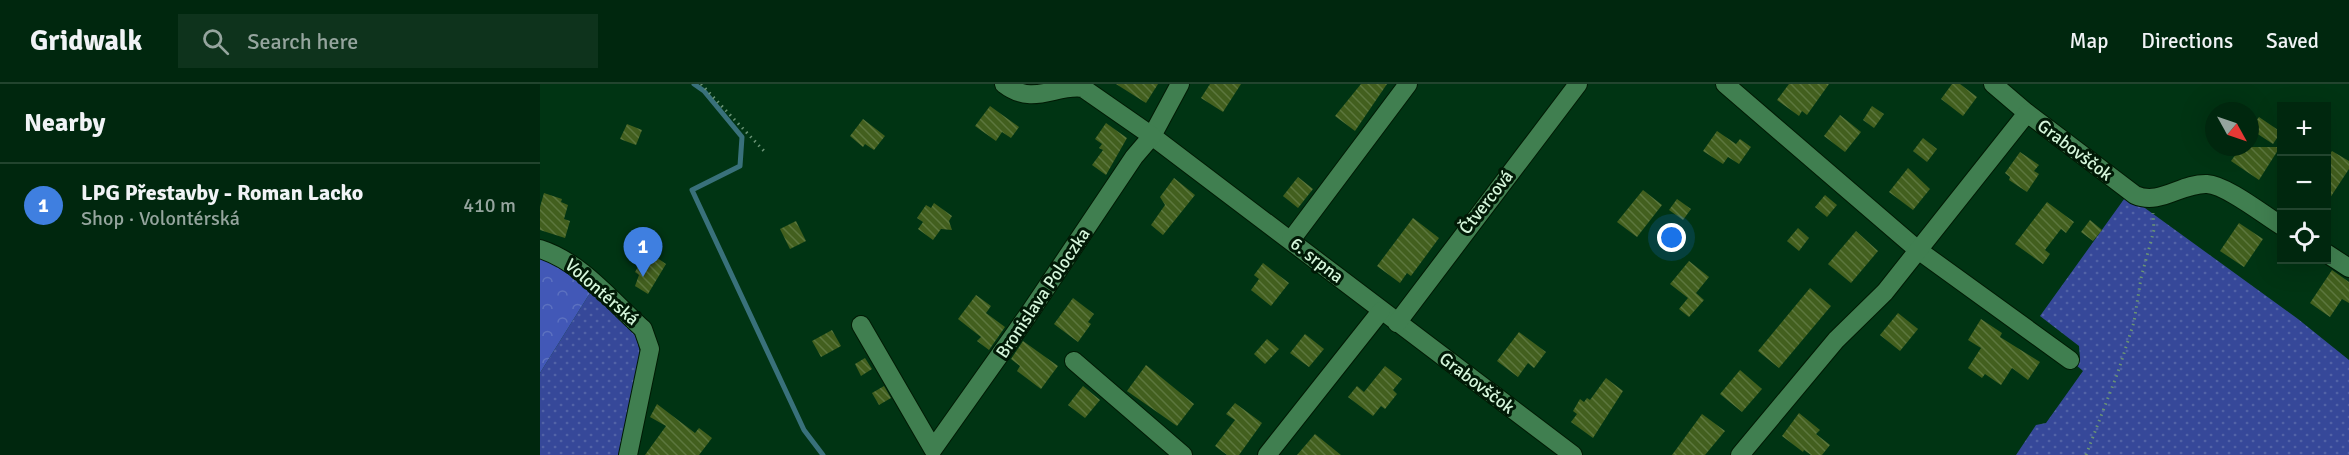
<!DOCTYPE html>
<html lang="en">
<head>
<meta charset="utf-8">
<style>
	body { margin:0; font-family:Signika,sans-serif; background:#0e331c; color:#f1f3f6 }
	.controls { position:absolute; right:18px; top:18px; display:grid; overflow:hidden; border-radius:0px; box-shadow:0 6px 24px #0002 }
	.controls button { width:54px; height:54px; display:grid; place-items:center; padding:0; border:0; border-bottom:2px solid #22442e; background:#00270e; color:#f1f3f6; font:30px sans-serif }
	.compass { position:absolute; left:1665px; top:18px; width:54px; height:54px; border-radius:50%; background:#00270e; box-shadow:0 6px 24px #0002; rotate:130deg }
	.you { position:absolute; left:1132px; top:154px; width:21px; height:21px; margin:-15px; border:4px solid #fff; border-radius:50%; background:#1a73e8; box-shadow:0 0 0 9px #1a73e833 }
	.badge { display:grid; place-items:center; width:39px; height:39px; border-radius:50%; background:#b45309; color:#fff; font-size:20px; font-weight:700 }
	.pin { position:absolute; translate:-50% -50px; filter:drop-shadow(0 2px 3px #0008) }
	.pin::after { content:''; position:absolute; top:32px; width:21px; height:18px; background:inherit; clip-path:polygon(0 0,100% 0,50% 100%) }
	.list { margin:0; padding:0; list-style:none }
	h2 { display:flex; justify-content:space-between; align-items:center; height:78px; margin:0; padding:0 24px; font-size:26px }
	h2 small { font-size:20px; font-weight:400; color:#95a59e }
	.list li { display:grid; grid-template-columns:39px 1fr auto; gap:18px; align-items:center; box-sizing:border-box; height:84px; padding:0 24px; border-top:2px solid #22442e }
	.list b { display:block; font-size:22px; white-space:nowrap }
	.list p { margin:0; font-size:20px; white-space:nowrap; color:#95a59e }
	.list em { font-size:20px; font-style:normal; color:#95a59e }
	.icon { flex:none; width:33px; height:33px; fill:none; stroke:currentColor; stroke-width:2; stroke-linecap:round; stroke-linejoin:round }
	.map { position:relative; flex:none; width:1809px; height:371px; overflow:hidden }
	header { display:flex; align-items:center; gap:36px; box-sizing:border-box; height:84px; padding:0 30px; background:#00270e; border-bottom:2px solid #22442e }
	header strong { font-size:28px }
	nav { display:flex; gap:33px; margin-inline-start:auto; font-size:21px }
	.search { width:420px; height:54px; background:#0e331c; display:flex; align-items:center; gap:15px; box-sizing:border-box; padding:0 21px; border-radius:0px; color:#95a59e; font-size:22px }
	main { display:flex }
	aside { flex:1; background:#00270e }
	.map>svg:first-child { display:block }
	.grass { fill:url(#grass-dots) }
	.forest { fill:url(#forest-crowns) }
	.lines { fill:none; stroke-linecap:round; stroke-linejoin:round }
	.stream { stroke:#39717b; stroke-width:5 }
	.building { fill:url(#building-back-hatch) }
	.minor-casing { stroke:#001a04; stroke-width:20 }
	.path { stroke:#699375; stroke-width:3; stroke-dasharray:1.5 4.5; stroke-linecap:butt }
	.minor { stroke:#407f50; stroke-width:18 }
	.labels { text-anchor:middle; stroke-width:6; stroke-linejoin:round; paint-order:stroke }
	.street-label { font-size:18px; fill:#d4f5da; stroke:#011906 }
</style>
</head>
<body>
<header>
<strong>Gridwalk</strong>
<div class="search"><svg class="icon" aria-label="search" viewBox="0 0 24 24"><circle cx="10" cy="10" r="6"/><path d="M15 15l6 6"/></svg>Search here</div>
<nav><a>Map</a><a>Directions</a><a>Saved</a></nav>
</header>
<main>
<aside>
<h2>Nearby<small></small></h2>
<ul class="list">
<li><span class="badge" style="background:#3f7fe0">1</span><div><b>LPG Přestavby - Roman Lacko</b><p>Shop · Volontérská</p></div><em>410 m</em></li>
</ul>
</aside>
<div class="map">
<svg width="1809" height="371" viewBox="0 0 1809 371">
	<defs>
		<pattern id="grass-dots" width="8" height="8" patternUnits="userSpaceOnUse" patternTransform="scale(1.5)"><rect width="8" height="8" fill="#364899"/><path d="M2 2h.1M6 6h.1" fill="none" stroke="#5263a7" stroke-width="1.8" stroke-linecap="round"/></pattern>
		<pattern id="forest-crowns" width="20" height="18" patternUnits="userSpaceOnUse" patternTransform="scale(1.5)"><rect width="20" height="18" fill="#4258b7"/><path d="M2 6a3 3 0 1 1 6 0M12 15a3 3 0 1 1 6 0" fill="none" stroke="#5c71c0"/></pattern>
		<pattern id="building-back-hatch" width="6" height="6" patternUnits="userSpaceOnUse" patternTransform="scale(1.5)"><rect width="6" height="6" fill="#425f1e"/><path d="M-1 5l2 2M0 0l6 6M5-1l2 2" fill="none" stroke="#5c773e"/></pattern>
	</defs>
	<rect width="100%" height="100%" fill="#003413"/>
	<g class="grass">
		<polygon points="1587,111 1758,235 1809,276 1809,371 1476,371 1496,341 1506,339 1543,287 1535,280 1540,274 1539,262 1500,232"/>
		<path d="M 50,209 C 74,225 97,239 100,270 L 82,371 L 0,371 L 0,289 Z"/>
	</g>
	<polygon class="forest" points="0,172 13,177 50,209 0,289"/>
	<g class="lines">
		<polyline class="stream" points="154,0 164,7 202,53 200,82 152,106 264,346 283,371"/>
	</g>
	<g class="building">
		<polygon points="576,0 618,0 606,19"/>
		<polygon points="670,0 701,0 683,28 661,14"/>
		<polygon points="821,0 847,0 815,47 795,32"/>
		<polygon points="1249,0 1289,0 1267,31 1262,27 1259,32 1237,16"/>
		<polygon points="1412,0 1420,0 1437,13 1423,32 1401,15"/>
		<polygon points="450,22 479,43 471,54 462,48 456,57 435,42"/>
		<polygon points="1332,22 1344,30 1334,44 1323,36"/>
		<polygon points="1300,31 1321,48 1305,68 1284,52"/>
		<polygon points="1719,33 1741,48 1733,60 1710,45"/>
		<polygon points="323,35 345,52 334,66 325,60 323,63 310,52"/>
		<polygon points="566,39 587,54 566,91 552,81 563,66 559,64 562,60 555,55"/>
		<polygon points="87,40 102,46 96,61 80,55"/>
		<polygon points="1177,47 1196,60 1200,55 1211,63 1199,80 1188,73 1183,80 1163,67"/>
		<polygon points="1383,54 1397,65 1387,78 1373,67"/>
		<polygon points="1701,63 1740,63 1719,96 1691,77"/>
		<polygon points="1792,67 1809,77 1809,85 1786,120 1786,75"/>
		<polygon points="1480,68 1499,81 1494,87 1499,90 1487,108 1469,96 1470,93 1465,89"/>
		<polygon points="1368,84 1390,105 1373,126 1349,108"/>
		<polygon points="758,93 773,105 758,124 743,112"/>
		<polygon points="634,94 655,111 623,151 611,141 625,121 620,113"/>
		<polygon points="1103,106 1122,121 1097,153 1077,138"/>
		<polygon points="4,109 22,115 21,118 28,121 24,135 30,137 25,154 0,146 0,123"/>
		<polygon points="1285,111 1297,121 1287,133 1275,123"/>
		<polygon points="1137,115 1151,125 1143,136 1129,126"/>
		<polygon points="1507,118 1534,138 1526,149 1521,145 1505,166 1510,170 1503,180 1475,160"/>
		<polygon points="394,119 412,132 409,137 412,146 401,145 393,156 378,145 383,138 377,134 386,121 391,124"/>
		<polygon points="873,134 899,154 871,192 867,189 860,199 837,182"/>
		<polygon points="1550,136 1562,146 1553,157 1541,148"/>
		<polygon points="256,137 266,157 250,165 240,145"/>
		<polygon points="1699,139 1723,155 1704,183 1680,167"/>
		<polygon points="1258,144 1269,154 1259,167 1247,157"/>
		<polygon points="1316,147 1338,167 1311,199 1288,180"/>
		<polygon points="107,167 126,180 108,210 95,202 99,191 95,188"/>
		<polygon points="1149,177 1169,193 1156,209 1164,216 1149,233 1139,225 1148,214 1130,200"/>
		<polygon points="723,179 749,199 731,222 711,206 719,195 714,191"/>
		<polygon points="1792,186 1809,198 1809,219 1802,215 1790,233 1770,219"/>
		<polygon points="1270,204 1291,222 1239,284 1218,267"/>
		<polygon points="436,211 451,222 446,229 465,243 449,266 437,257 441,253 418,235"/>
		<polygon points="533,214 554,230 548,238 551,240 538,258 514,240"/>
		<polygon points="1358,229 1378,245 1360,267 1340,251"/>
		<polygon points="1441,235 1462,249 1460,253 1500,278 1488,296 1472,284 1461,301 1445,290 1442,294 1428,284 1441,264 1428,256"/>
		<polygon points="292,246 301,262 281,273 272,257"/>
		<polygon points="979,248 1006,268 994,284 988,279 978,293 957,277"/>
		<polygon points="765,250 784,265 769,283 750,269"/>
		<polygon points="727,255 739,265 725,280 714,270"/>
		<polygon points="483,257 518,282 501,305 477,287 480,282 471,275"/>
		<polygon points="325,274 332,285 321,292 315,280"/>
		<polygon points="606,281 654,320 637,342 587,307"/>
		<polygon points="845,282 862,295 853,306 857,310 845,325 841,322 833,332 808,313 817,302 824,308"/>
		<polygon points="1200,286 1222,305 1202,328 1180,310"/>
		<polygon points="1066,294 1083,307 1053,354 1031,338 1037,330 1033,327 1040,315 1044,318 1047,314 1050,316"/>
		<polygon points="344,302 351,314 339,321 332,309"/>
		<polygon points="543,302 560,316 545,334 528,321"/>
		<polygon points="695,319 722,339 699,371 687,371 675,362 695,336 686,330"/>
		<polygon points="117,320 155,349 159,344 172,354 159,371 105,371 126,342 110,333"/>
		<polygon points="1259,329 1280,346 1276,350 1290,361 1282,371 1271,371 1264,366 1263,368 1242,352"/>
		<polygon points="1162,330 1185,347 1165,371 1132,371"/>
		<polygon points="775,350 801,371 757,371"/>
	</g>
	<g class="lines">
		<g class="minor-casing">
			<g id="minor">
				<polyline points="640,0 612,52 1033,371"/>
				<polyline points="1185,0 1378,166 1530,276"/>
				<polyline points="1453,0 1487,29"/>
				<polyline points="751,156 868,0"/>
				<path d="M 0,165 C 41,178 71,216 103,245 L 110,265 L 88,371"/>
				<polyline points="1786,169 1809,184"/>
				<polyline points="857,239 1038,0"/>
				<path d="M 321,241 L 393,365 L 488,231 L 594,73 L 612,52 L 543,4 C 515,0 494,23 464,0"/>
				<polyline points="534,277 643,371"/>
				<polyline points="727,371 841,227"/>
				<path d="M 1200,371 L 1296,256 L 1345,208 L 1487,29 L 1595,111 C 1620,122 1641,99 1667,100 C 1686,101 1724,131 1742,142"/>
			</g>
		</g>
		<g class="path">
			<polyline points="161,0 225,68"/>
			<polyline points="1546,371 1578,288 1594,238 1601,194 1614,146 1613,129"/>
		</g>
		<use href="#minor" class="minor"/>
	</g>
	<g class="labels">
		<g class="street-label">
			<text transform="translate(1535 66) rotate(37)" y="6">Grabovščok</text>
			<text transform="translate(946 118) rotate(-52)" y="6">Čtvercová</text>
			<text transform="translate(777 176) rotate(38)" y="6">6. srpna</text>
			<text transform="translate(62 208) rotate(41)" y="6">Volontérská</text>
			<text transform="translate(503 209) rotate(-56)" y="6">Bronislava Poloczka</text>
			<text transform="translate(937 299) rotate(37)" y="6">Grabovščok</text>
		</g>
	</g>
</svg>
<div class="controls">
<button>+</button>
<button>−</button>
<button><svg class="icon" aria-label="locate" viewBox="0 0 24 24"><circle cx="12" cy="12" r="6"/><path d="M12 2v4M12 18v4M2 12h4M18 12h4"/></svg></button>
</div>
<svg class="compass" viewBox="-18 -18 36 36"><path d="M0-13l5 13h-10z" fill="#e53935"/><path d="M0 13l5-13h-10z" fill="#95a59e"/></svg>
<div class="you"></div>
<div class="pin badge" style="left:103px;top:193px;background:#3f7fe0">1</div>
</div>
</main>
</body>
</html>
